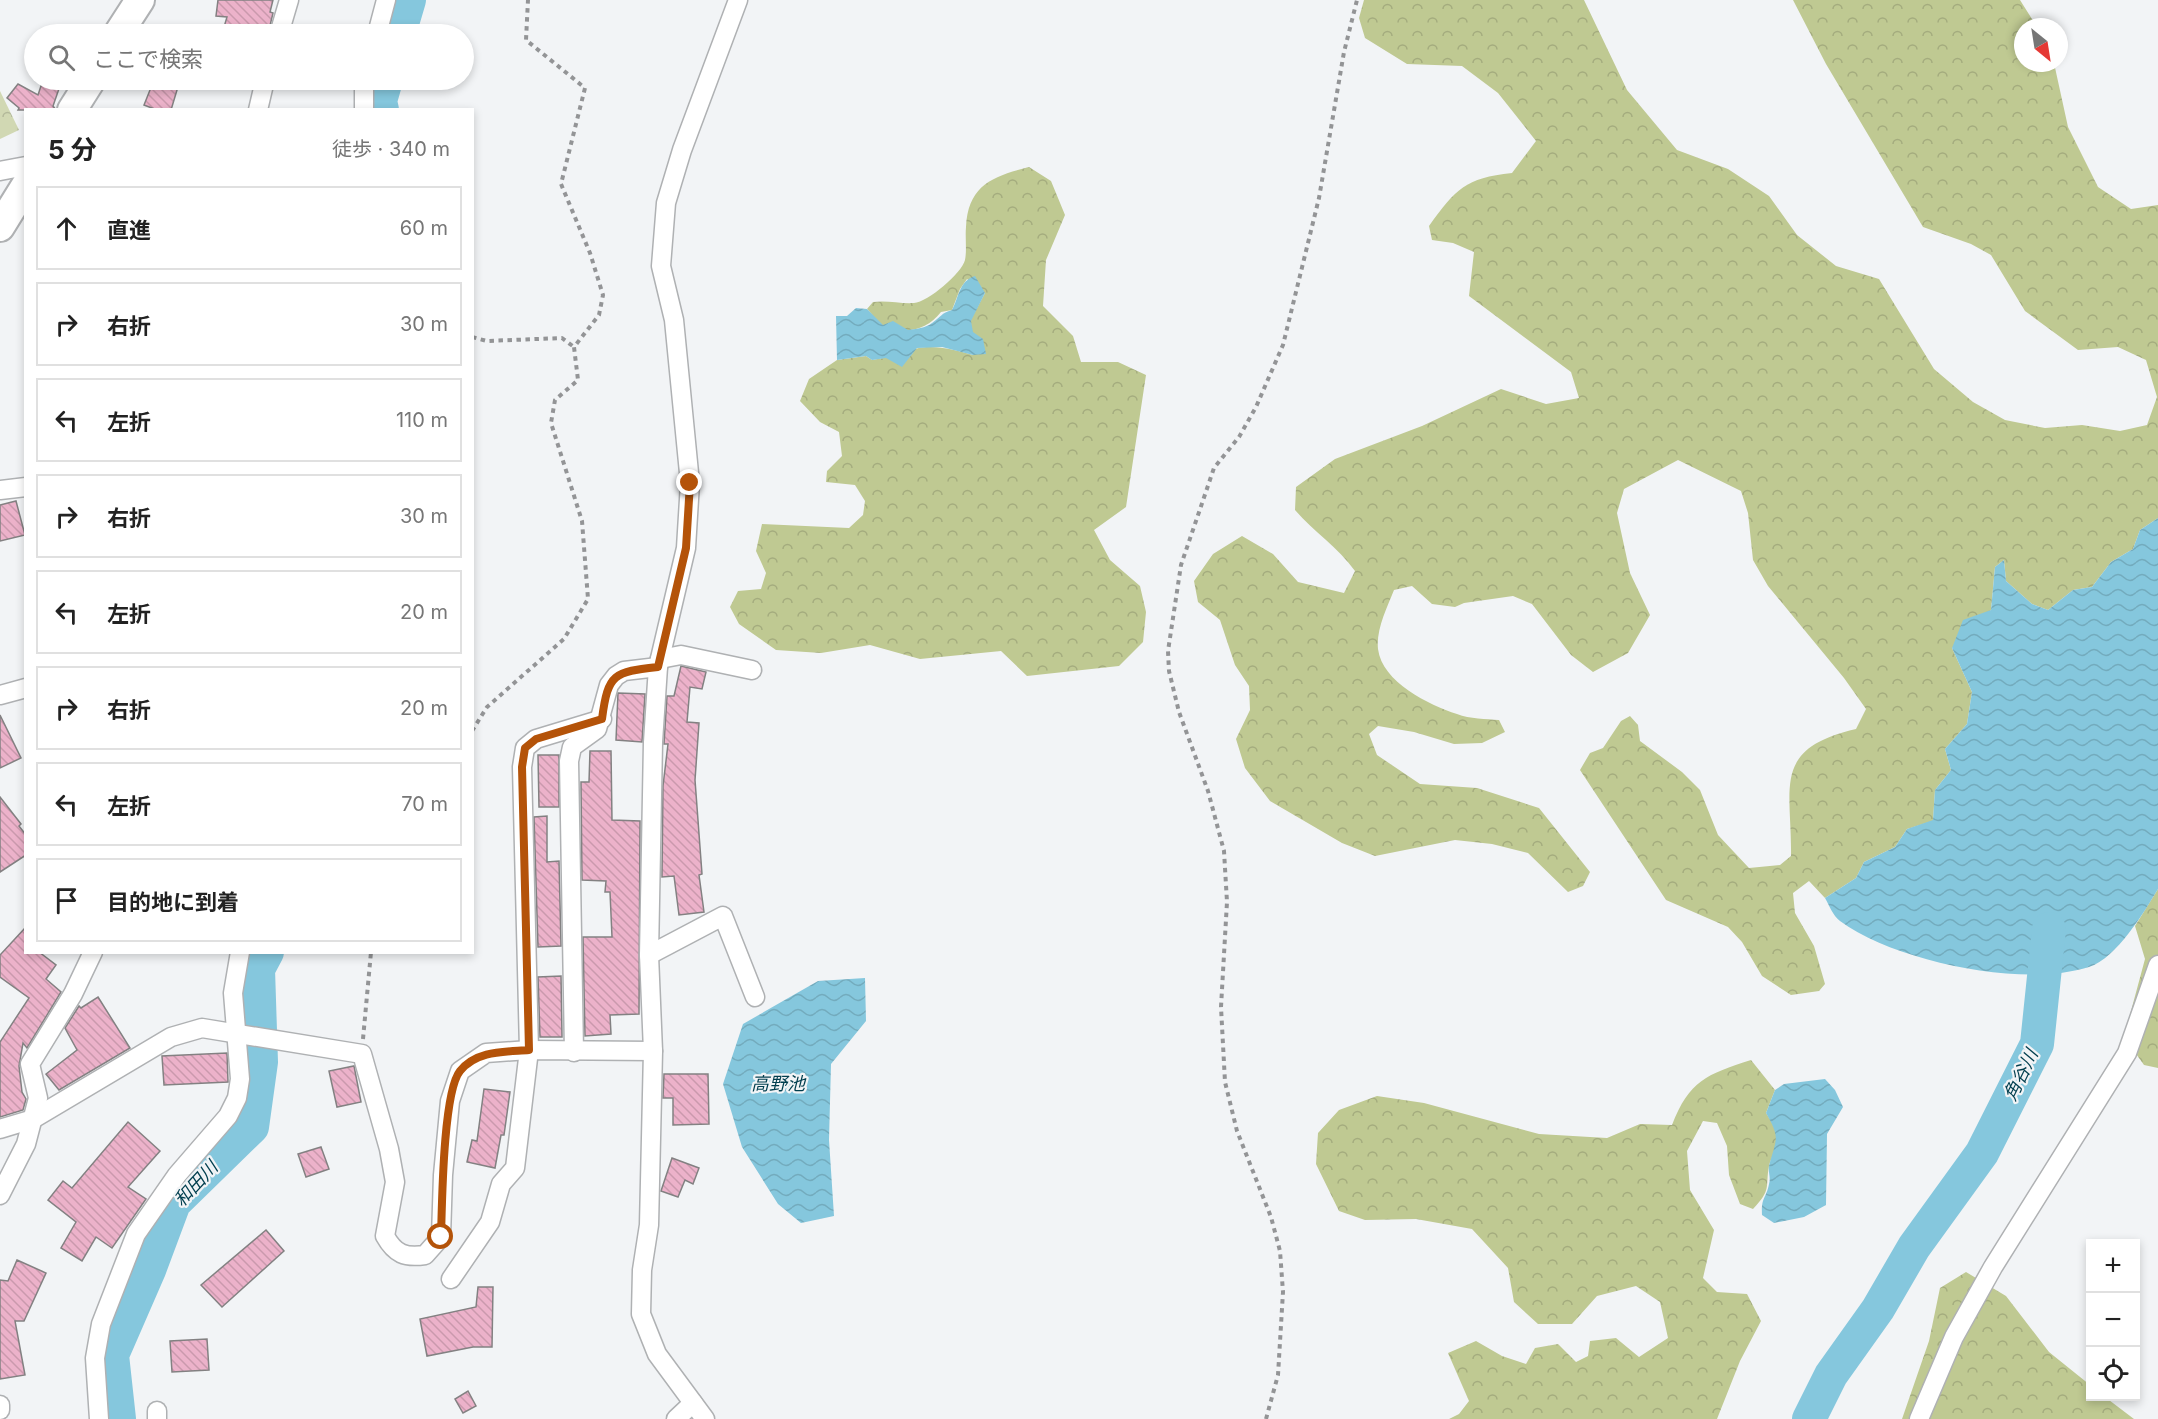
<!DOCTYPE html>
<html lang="ja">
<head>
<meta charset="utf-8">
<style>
	body { margin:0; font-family:Inter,"Noto Sans JP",sans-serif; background:#f2f2f2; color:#222 }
	.controls { position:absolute; right:18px; bottom:18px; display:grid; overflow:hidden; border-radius:0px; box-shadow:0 3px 9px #0003 }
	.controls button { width:54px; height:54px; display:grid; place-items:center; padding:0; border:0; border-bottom:2px solid #e0e0e0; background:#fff; color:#222; font:30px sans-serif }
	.compass { position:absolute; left:2014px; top:18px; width:54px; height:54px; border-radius:50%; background:#fff; box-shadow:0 3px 9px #0003; rotate:150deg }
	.stop { position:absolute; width:18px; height:18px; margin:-14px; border:4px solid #b45309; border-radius:50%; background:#fff }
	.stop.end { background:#b45309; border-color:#fff; box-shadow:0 2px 6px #0008 }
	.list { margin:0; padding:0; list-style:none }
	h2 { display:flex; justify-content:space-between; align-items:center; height:78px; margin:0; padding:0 24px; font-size:26px }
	h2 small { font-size:20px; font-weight:400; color:#767676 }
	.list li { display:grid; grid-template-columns:39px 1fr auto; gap:18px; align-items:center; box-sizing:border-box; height:84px; margin:0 12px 12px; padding:0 12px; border:2px solid #e0e0e0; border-radius:0px }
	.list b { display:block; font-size:22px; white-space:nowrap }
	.list em { font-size:20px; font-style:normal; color:#767676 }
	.icon { flex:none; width:33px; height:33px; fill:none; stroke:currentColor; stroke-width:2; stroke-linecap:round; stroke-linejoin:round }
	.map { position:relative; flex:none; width:2158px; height:1419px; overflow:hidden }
	.search { position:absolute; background:#fff; box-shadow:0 3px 9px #0003; left:24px; top:24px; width:450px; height:66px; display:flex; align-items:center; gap:15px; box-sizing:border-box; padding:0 21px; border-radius:33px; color:#767676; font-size:22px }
	.panel { position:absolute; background:#fff; box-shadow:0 3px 9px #0003; left:24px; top:108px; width:450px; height:846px; border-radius:0px }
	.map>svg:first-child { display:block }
	.forest { fill:url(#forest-crowns) }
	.park { fill:url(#park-crowns) }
	.water { fill:url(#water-waves) }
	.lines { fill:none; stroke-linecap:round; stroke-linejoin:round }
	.river { stroke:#85c7dd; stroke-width:34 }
	.building { fill:url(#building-back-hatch); stroke:#838182; stroke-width:1.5 }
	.street-casing { stroke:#afb1b3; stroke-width:21 }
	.primary-casing { stroke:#afb1b3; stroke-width:32 }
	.path { stroke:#939496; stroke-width:4; stroke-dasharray:4.5 4.5; stroke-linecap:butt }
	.street { stroke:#fff; stroke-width:18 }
	.primary { stroke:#fff; stroke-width:28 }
	.route { stroke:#b45309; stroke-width:8 }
	.labels { text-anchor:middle; stroke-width:4.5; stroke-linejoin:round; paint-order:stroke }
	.water-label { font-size:18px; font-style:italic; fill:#003e4e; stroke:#f2f4f6 }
</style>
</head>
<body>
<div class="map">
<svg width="2158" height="1419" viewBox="0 0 2158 1419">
	<defs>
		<pattern id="forest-crowns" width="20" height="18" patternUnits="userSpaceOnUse" patternTransform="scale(1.5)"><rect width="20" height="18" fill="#bfc992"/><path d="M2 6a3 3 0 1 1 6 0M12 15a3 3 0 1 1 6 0" fill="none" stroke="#a4ac7e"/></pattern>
		<pattern id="park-crowns" width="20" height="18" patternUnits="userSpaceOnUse" patternTransform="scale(1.5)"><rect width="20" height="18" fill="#d1d8b3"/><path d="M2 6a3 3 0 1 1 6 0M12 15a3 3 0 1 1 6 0" fill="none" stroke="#b3b99a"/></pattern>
		<pattern id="water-waves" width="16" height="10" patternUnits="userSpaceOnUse" patternTransform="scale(1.5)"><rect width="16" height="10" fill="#85c7dd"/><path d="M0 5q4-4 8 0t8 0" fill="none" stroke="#73abbd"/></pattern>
		<pattern id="building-back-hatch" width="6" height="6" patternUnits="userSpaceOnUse" patternTransform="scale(1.5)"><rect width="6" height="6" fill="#ecb2ca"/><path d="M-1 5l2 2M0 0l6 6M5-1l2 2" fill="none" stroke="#ca99ad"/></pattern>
	</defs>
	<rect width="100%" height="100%" fill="#f2f4f6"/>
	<g class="forest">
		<path d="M 1364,0 L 1584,0 L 1627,90 L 1677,150 L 1728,169 L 1769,196 L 1797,235 L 1836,266 L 1879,279 L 1934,369 L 1973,402 L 2005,420 L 2045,428 L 2082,425 L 2120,431 L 2147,425 L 2157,397 L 2146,360 L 2118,347 L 2078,350 L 2025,311 L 1991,255 L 1971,244 L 1923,227 L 1826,64 L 1793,0 L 2020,0 L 2037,27 L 2023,27 L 2023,63 L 2054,63 L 2068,127 L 2098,187 L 2131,209 L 2158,205 L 2158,518 L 2140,530 L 2133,549 L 2111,562 L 2092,587 L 2073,590 L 2048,610 L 2032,604 L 2006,581 L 2004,560 L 1995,567 L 1991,610 L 1952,648 L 1972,692 L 1967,724 L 1945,749 L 1951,770 L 1935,790 L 1933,821 L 1907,829 L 1895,847 L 1864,862 L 1856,878 L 1825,898 L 1809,881 L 1793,893 L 1795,913 L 1814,946 L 1825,984 L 1819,991 L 1791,995 L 1762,976 L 1742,942 L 1728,927 L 1666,900 L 1580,770 L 1590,753 L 1603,748 L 1621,721 L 1630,716 L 1638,725 L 1640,741 L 1682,772 L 1700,790 L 1718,835 L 1749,868 L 1780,865 L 1791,856 C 1792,786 1771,749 1856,729 L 1866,709 L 1844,678 L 1768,586 L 1753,560 L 1748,513 L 1741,491 L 1678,460 L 1624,489 L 1617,513 L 1630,573 L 1650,615 L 1628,653 L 1593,672 L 1571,655 L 1532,604 L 1513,596 L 1464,603 L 1455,607 L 1432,604 L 1412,586 L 1394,590 C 1387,608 1376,629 1378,649 C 1382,682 1429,705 1457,714 C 1470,719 1486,719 1499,720 L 1505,732 L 1482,743 L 1454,744 L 1414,732 L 1378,726 L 1369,734 L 1377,755 L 1420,784 L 1477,788 L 1539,808 L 1590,872 L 1583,886 L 1568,892 L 1528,853 L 1492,844 L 1455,840 L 1375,856 L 1342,843 L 1270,801 L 1245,768 L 1236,739 L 1250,710 L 1249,686 L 1235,665 L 1220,620 L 1198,602 L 1194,581 L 1213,554 L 1242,536 L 1273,554 L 1298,582 L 1344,593 L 1355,571 C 1338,547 1314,532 1295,510 L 1296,487 L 1335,459 L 1422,426 L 1501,389 L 1546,404 L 1579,398 L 1571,372 L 1469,296 L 1474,252 L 1453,243 L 1432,240 L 1429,226 C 1456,189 1465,178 1512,173 L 1536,141 L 1498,93 L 1462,66 L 1407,64 L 1365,38 L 1359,18 Z"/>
		<path d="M 1029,167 L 1051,181 L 1065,215 L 1046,260 L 1043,306 L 1073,336 L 1081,362 L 1118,362 L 1146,375 L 1126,507 L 1094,530 L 1110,560 L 1140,586 L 1146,612 L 1143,642 L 1119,666 L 1027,676 L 1001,651 L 920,659 L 870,645 L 821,653 L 776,650 L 739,624 L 730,607 L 738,591 L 761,589 L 766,573 L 756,551 L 762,524 L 849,528 L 863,515 L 865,501 L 855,485 L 826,482 L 827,471 L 842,456 L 839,432 L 820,422 L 800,401 L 809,379 L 837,360 L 866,356 L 872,360 C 887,358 900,353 915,349 C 934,344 954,350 973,355 L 970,321 L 985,293 L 967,279 L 960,289 L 952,310 L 941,312 C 927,330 906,335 884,326 C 878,323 872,314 867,309 L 873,302 C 887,300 901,304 914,303 C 928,302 962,273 965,260 C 967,250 965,238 966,227 C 968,185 993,176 1029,167 Z"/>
		<polygon points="2158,889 2158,1068 2144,1065 2124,1037 2145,959 2135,926"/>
		<path d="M 1751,1060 L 1775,1090 L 1766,1113 C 1771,1121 1777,1129 1777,1139 C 1778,1148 1771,1157 1769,1166 C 1765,1188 1772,1189 1753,1209 L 1740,1204 L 1729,1175 L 1727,1146 L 1717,1123 L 1703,1121 L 1687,1151 L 1690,1190 L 1714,1230 L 1703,1278 L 1717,1292 L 1747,1294 L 1761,1321 L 1740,1361 L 1717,1419 L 1449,1419 L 1459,1414 L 1469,1401 L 1448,1353 L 1476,1341 L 1502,1356 L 1526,1364 L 1535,1348 L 1558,1344 L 1576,1362 L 1588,1356 L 1590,1341 L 1616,1338 L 1639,1357 L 1668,1338 L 1660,1302 L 1636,1286 L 1597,1296 L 1572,1324 L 1538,1324 L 1514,1302 L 1508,1268 L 1472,1229 L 1416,1219 L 1365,1220 L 1339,1211 L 1316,1164 L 1318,1133 L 1339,1110 L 1377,1096 L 1424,1103 L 1539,1134 L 1607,1138 L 1640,1124 L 1672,1125 C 1689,1081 1707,1074 1751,1060 Z"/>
		<polygon points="1966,1272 2006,1296 2049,1352 2090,1385 2090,1396 2105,1397 2134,1419 1902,1419 1929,1341 1940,1288"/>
	</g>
	<polygon class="park" points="0,91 19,130 0,139"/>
	<g class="water">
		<path d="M 975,276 L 985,293 L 971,321 L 973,332 L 983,339 L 986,354 L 973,355 L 942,347 L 917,348 L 902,367 L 886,358 L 872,360 L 866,356 L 837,360 L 836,316 L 847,316 L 856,308 L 867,309 L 883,325 L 893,321 L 908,330 C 915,329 926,328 932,323 C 941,317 941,313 952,310 C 959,297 959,281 975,276 Z"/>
		<path d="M 2158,518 L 2158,889 C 2144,912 2117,958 2089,967 C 2023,988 1896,962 1840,921 C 1833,916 1829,905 1825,898 L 1856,878 L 1864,862 L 1895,847 L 1907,829 L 1933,820 L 1935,790 L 1951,770 L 1945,749 L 1967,724 L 1972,692 L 1952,648 L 1963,620 L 1991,610 L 1995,567 L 2004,560 L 2006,581 L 2032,604 L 2048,610 L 2073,590 L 2092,587 L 2111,562 L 2133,549 L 2140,530 Z"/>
		<polygon points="865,978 866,1021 831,1064 829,1140 834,1216 801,1223 778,1204 742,1147 723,1084 743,1024 818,981"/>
		<path d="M 1825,1079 L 1835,1090 L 1843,1107 L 1827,1134 L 1826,1205 L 1804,1217 L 1774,1223 L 1762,1215 C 1761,1197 1766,1199 1769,1184 C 1771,1178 1768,1172 1769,1166 C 1776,1139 1781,1139 1766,1113 L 1775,1090 L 1784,1084 Z"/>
	</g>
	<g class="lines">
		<g class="river">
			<polyline points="399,34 409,0"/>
			<polyline points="382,110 380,101 386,80"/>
			<polyline points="119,1419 112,1355 149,1270 174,1203 252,1127 261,1062 258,969 267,952"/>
			<polyline points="1809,1419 1831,1375 1878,1309 1914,1247 1982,1153 2037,1044 2049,929"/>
		</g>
	</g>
	<g class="building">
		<polygon points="218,0 273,0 270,12 273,13 268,34 222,34 227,17 216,16"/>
		<polygon points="43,80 62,80 53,106 56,110 18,110 19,108 7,98 18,84 38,95"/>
		<polygon points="154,80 180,80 171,110 157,110 144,105"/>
		<polygon points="16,501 25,535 0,541 0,505"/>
		<polygon points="681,666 706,672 702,689 690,687 687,722 699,723 695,780 702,874 699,875 704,912 679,915 674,876 662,877 663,786 668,744 664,744 667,696 674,696"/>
		<polygon points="618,693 645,694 642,742 616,740"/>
		<polygon points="0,715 21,758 0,768"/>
		<polygon points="590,751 611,751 612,820 640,821 639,1014 610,1015 611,1034 585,1036 583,937 612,937 610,892 605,892 606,881 582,880 581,782 589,782"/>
		<polygon points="538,755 559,755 559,807 539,807"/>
		<polygon points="0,797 21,824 19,826 26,835 26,855 0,872"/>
		<polygon points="547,816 547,862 559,861 561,946 538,947 534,817"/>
		<polygon points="26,927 26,952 39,952 56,965 46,979 61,992 27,1048 23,1043 19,1066 22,1092 26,1099 23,1110 0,1117 0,1042 29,998 0,977 0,955"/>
		<polygon points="561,976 562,1037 540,1037 538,977"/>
		<polygon points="98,997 130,1048 59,1090 46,1074 77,1050 65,1028 79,1006 81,1008"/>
		<polygon points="227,1053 228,1082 164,1085 162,1056"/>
		<polygon points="354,1066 361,1102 337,1107 329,1071"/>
		<polygon points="664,1074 708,1074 709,1124 673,1125 673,1098 663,1098"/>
		<polygon points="484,1089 510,1092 504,1135 501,1135 495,1168 467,1162 472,1140 477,1141"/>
		<polygon points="128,1122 160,1151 128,1187 146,1199 112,1248 96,1237 82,1261 61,1248 76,1222 48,1200 63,1181 72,1188"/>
		<polygon points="321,1147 329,1169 306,1177 298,1154"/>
		<polygon points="672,1158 699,1168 693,1184 685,1180 678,1197 661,1191"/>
		<polygon points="266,1230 284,1251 222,1307 201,1285"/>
		<polygon points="17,1260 46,1273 24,1321 15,1321 25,1375 0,1379 0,1280 8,1281"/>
		<polygon points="478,1287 493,1287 492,1347 473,1347 427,1356 420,1319 476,1307"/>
		<polygon points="207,1339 209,1370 172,1372 170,1341"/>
		<polygon points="468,1391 476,1406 463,1413 455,1399"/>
	</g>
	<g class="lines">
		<g class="street-casing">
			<g id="street">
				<polyline points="279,34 289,0"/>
				<polyline points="377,34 386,0"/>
				<polyline points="364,80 364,110"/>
				<polyline points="258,110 265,80"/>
				<polyline points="0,171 26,166"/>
				<polyline points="0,490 26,487"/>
				<polyline points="660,659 681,655 752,670"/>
				<polyline points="0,695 26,688"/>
				<polyline points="649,955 723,916 755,997"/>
				<polyline points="574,1052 569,761 572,747 597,729 609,685 616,676 624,671 658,667"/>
				<path d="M 0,1129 L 33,1119 L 171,1037 L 202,1028 L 362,1054 L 389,1149 L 395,1182 L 385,1236 C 395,1254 405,1258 425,1255 L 441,1237 L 443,1175 L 450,1101 L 460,1071 L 486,1053 L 529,1050 L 653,1051"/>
				<polyline points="0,1195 26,1144 38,1098 30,1064 73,994 93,952"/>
				<polyline points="451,1279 490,1222 501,1184 515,1168 529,1050 522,767 525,748 536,739 602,719"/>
				<polyline points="0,1405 0,1410"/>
				<polyline points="99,1419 95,1358 101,1324 136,1234 177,1175 228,1116 237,1098 240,1079 233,993 240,952"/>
				<polyline points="157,1419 157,1411"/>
				<polyline points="676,1419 693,1403"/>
				<polyline points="705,1419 657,1354 641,1314 642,1270 649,1225 653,1051 649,955 653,742 658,667 686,548 690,483 674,320 661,266 666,203 682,150 738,0"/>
				<polyline points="1919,1419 1954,1337 1993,1267 2127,1053 2158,965"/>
			</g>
		</g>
		<g class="primary-casing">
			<g id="primary">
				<polyline points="118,34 140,0"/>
				<polyline points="72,110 91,80"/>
				<polyline points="0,227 26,185"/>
			</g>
		</g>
		<g class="path">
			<polyline points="472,337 487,341 562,338 574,347"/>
			<polyline points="472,731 487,707 564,639 588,599 582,521 551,423 555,400 578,380 574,347 599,315 603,295 590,253 561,184 585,88 526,40 528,0"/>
			<polyline points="363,1039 371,952"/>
			<polyline points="1266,1419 1278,1375 1283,1292 1280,1251 1271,1217 1237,1131 1225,1082 1221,1007 1227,902 1224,851 1208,791 1179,712 1169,671 1168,651 1181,565 1214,468 1239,437 1256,407 1283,345 1319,198 1344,52 1357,0"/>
		</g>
		<use href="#street" class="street"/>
		<use href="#primary" class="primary"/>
	</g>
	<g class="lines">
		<path class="route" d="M 441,1237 C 442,1206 443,1092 460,1071 C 477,1050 505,1052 529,1050 L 522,767 L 525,748 L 536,739 L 602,719 C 608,673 614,672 658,667 L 686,548 L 690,483"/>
	</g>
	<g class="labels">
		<g class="water-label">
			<text transform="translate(2021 1075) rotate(-64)" y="6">角谷川</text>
			<text x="778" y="1090">高野池</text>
			<text transform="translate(196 1184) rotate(-47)" y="6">和田川</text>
		</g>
	</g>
</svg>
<div class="controls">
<button>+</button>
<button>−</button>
<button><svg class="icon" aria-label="locate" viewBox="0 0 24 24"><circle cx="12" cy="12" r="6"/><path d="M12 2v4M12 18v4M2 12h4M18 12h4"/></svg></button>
</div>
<svg class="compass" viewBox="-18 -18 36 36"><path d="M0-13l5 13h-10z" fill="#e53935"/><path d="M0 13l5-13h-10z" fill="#767676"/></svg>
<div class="stop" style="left:441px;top:1237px"></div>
<div class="stop end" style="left:690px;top:483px"></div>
<div class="search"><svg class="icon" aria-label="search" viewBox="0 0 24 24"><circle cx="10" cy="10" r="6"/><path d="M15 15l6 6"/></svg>ここで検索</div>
<section class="panel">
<h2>5 分<small>徒歩 · 340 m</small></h2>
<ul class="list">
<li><svg class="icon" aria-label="ahead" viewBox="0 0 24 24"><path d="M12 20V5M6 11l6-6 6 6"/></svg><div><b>直進</b></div><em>60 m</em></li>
<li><svg class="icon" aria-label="right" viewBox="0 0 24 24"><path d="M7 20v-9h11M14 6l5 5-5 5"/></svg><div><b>右折</b></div><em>30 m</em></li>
<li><svg class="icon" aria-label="left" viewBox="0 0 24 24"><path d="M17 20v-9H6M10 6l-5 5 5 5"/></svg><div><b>左折</b></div><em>110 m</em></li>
<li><svg class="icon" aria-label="right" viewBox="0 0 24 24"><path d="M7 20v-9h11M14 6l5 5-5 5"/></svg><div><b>右折</b></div><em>30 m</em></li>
<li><svg class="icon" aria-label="left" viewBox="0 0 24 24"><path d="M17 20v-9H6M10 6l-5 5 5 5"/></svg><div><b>左折</b></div><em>20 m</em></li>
<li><svg class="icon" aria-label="right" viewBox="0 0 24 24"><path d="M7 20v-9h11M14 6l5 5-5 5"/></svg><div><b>右折</b></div><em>20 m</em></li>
<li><svg class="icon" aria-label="left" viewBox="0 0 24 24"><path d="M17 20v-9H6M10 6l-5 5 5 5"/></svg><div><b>左折</b></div><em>70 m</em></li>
<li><svg class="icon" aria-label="arrive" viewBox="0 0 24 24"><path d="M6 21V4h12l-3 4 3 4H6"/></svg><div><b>目的地に到着</b></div></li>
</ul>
</section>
</div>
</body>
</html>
